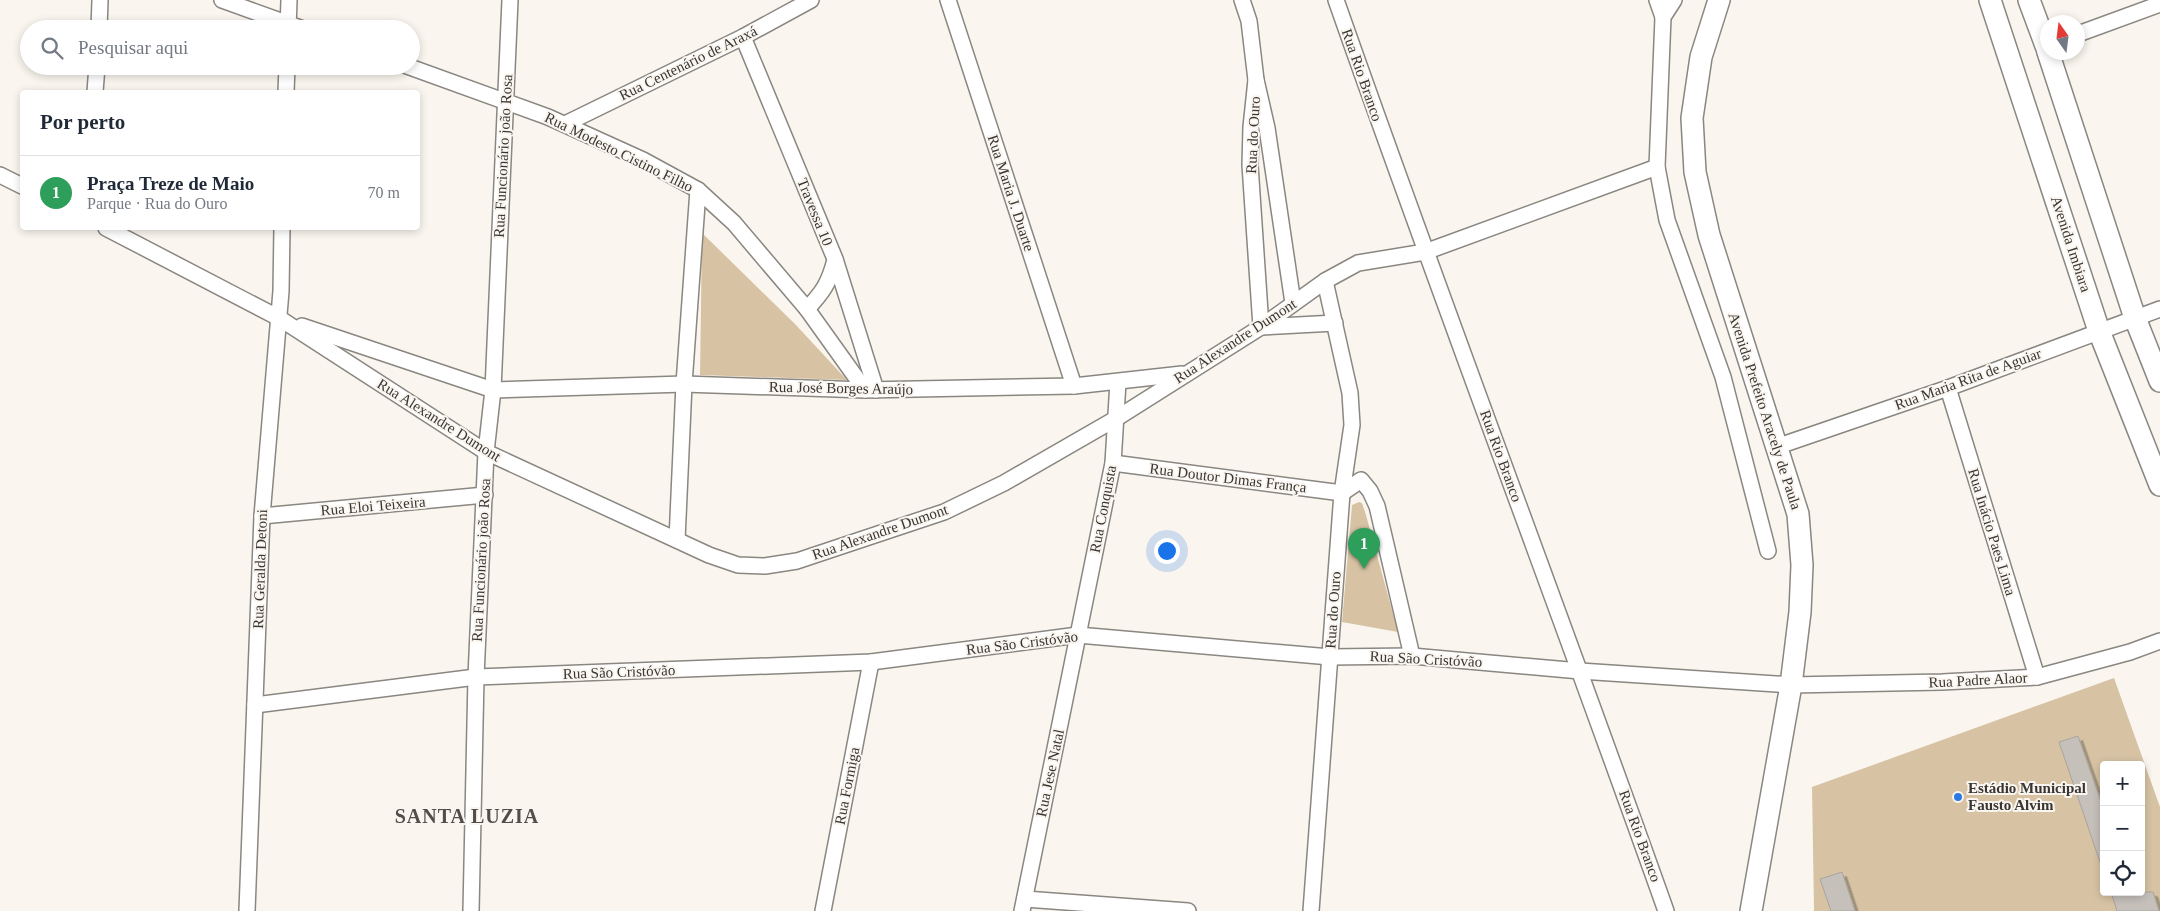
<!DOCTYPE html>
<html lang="pt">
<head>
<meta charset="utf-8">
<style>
	body { margin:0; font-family:"Times New Roman",serif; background:#f6f6f7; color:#1f2937 }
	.controls { position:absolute; right:15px; bottom:15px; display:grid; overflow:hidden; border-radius:5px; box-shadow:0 2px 8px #0003 }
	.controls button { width:45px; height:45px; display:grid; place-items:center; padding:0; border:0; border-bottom:1px solid #e0e1e3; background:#fff; color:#1f2937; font:25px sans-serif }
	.compass { position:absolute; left:2040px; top:15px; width:45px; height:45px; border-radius:50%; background:#fff; box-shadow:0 2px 8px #0003; rotate:346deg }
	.you { position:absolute; left:1166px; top:550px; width:18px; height:18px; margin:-12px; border:4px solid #fff; border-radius:50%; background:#1a73e8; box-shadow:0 0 0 8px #1a73e833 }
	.badge { display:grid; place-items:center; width:32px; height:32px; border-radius:50%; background:#111827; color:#fff; font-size:16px; font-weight:700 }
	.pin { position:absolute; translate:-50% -41px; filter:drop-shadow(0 1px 2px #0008) }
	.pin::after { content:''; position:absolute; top:26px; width:18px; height:15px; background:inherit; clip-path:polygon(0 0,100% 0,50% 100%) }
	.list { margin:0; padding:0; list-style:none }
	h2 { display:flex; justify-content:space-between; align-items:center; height:65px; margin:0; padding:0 20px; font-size:21px }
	h2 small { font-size:16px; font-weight:400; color:#747a83 }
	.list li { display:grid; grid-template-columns:32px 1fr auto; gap:15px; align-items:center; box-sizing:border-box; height:75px; padding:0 20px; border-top:1px solid #e0e1e3 }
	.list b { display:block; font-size:19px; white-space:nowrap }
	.list p { margin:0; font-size:16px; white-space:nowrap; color:#747a83 }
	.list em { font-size:16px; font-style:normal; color:#747a83 }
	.icon { flex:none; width:28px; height:28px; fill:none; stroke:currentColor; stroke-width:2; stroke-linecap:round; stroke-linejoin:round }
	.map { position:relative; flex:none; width:2160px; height:911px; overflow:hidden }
	.search { position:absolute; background:#fff; box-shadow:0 2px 8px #0003; left:20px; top:20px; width:400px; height:55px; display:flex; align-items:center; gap:12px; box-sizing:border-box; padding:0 18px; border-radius:28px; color:#747a83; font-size:19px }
	.panel { position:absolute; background:#fff; box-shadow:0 2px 8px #0003; left:20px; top:90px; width:400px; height:140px; border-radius:5px }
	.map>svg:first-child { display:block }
	.green { fill:#d7c3a4; fill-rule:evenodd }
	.building { fill:#c5c0ba; stroke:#a8a49e; filter:url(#shadow) }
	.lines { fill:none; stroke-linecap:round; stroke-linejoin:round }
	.street-casing { stroke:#8a8680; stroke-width:18 }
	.secondary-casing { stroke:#8a8680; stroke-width:24 }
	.street { stroke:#fff; stroke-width:15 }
	.secondary { stroke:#fff; stroke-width:21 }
	.poi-dot { fill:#2c79e5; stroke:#faf6ef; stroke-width:2 }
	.labels { text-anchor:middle; stroke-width:4; stroke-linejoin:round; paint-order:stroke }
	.street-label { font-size:15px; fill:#383634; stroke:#faf6ef }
	.poi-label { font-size:15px; font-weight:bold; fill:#383634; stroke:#faf6ef; text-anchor:start }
	.district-label { font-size:20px; font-weight:bold; letter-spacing:1px; fill:#514d48; stroke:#faf6ef }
</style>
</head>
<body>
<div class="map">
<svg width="2160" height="911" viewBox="0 0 2160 911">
	<defs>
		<filter id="shadow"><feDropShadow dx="4.5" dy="4.5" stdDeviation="0" flood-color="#0004"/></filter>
	</defs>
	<rect width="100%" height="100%" fill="#faf6ef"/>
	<g class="green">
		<polygon points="702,233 795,324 847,380 700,375"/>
		<polygon points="1359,502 1362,503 1366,515 1398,632 1342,622 1352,505"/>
		<path d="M 2114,678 L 2160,807 L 2160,911 L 1814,911 L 1812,787 ZM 2104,765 L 2141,765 L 2141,892 L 2104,892 Z"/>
	</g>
	<g class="building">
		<polygon points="2078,736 2104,810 2104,865 2101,865 2059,742"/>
		<polygon points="1842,872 1855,911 1831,911 1820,879"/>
		<polygon points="2111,892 2153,892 2159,911 2117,911"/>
	</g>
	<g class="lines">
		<g class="street-casing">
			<g id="street">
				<polyline points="222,0 303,29"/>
				<polyline points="948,0 1074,386"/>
				<polyline points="1242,0 1249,21 1256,80 1267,128 1293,303"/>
				<path d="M 1336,0 C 1443,305 1558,607 1666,911"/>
				<polyline points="1657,0 1663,17"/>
				<polyline points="1674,0 1663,17 1657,167 1667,220 1723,377 1768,551"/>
				<polyline points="99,29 100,0"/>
				<polyline points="288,29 289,0"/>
				<polyline points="2078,34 2160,4"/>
				<polyline points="743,37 835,259 876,390"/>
				<polyline points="407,66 548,117 643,160 698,190 734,223 807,309 865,390"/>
				<polyline points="1256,80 1251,127 1250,165 1261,327 1335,323"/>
				<polyline points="95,92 97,66"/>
				<polyline points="286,92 287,66"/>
				<polyline points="565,124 743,37 811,0"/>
				<polyline points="0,175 22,186"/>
				<polyline points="106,228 279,318 486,452 709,555 738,565 765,566 797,561 944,512 1004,483 1117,418 1261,327 1325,281 1358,263 1425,252 1657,167"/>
				<path d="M 807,309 C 823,292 829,283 835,260"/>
				<polyline points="302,326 493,390 684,384 865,390 1074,386 1182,374"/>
				<polyline points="1948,388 2037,677"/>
				<polyline points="1776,447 1948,388 2160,309"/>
				<polyline points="1113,463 1342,493 1361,480 1370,491 1377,506 1412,656"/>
				<polyline points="262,516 485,495"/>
				<polyline points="677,540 684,384 698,190"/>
				<polyline points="255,705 476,677 871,662 1078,635 1330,657 1412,656 1580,671 1791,685 1942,682 2037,677 2130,652 2160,641"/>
				<polyline points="1025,899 1188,911"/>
				<polyline points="247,911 262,516 281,291 282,228"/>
				<polyline points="471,911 476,677 486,452 493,390 510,0"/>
				<polyline points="823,911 871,662"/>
				<polyline points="1022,911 1113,463 1118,382"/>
				<polyline points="1311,911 1342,493 1352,425 1350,393 1325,281"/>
			</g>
		</g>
		<g class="secondary-casing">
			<g id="secondary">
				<polyline points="1719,0 1701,57 1692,118 1695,172 1709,235 1798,514 1802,565 1800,612 1791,685 1751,911"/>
				<polyline points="1990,0 2099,331 2160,485"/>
				<polyline points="2029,0 2048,51"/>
				<polyline points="2048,52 2135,318 2160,381"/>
			</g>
		</g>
		<use href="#street" class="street"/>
		<use href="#secondary" class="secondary"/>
	</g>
	<circle class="poi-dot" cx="1958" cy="797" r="5"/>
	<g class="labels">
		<g class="street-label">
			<text transform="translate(688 63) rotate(-26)" y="5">Rua Centenário de Araxá</text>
			<text transform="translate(1362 75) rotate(71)" y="5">Rua Rio Branco</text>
			<text transform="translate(1253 135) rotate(-87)" y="5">Rua do Ouro</text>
			<text transform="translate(619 152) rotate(26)" y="5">Rua Modesto Cistino Filho</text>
			<text transform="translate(503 156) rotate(-87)" y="5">Rua Funcionário joão Rosa</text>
			<text transform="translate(1011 193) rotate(72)" y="5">Rua Maria J. Duarte</text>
			<text transform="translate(815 212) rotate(68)" y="5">Travessa 10</text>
			<text transform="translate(2071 244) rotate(72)" y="5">Avenida Imbiara</text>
			<text transform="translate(1235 341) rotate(-33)" y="5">Rua Alexandre Dumont</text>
			<text transform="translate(1968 379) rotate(-20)" y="5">Rua Maria Rita de Aguiar</text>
			<text transform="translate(841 388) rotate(1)" y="5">Rua José Borges Araújo</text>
			<text transform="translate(1765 411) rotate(72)" y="5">Avenida Prefeito Aracely de Paula</text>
			<text transform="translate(439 420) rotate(32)" y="5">Rua Alexandre Dumont</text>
			<text transform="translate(1501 456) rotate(70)" y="5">Rua Rio Branco</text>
			<text transform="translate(1228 478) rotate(7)" y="5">Rua Doutor Dimas França</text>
			<text transform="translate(373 506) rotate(-5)" y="5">Rua Eloi Teixeira</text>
			<text transform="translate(1103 509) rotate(-79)" y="5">Rua Conquista</text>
			<text transform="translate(880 532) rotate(-19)" y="5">Rua Alexandre Dumont</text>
			<text transform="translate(1992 532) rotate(73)" y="5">Rua Inácio Paes Lima</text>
			<text transform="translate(481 560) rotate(-87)" y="5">Rua Funcionário joão Rosa</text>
			<text transform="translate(260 569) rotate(-88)" y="5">Rua Geralda Detoni</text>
			<text transform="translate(1333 610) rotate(-86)" y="5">Rua do Ouro</text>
			<text transform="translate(1022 643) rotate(-7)" y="5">Rua São Cristóvão</text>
			<text transform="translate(1426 659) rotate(3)" y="5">Rua São Cristóvão</text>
			<text transform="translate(619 672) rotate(-2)" y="5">Rua São Cristóvão</text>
			<text transform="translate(1978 680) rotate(-3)" y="5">Rua Padre Alaor</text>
			<text transform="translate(1050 773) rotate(-78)" y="5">Rua Jese Natal</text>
			<text transform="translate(847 786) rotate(-79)" y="5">Rua Formiga</text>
			<text transform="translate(1640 836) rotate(70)" y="5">Rua Rio Branco</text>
		</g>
		<g class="poi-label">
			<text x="1968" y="793">Estádio Municipal<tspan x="1968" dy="17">Fausto Alvim</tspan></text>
		</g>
		<g class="district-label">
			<text x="467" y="823">SANTA LUZIA</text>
		</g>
	</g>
</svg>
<div class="controls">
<button>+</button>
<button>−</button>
<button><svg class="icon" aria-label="locate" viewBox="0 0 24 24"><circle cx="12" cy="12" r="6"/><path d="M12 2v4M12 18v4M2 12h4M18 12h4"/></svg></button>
</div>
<svg class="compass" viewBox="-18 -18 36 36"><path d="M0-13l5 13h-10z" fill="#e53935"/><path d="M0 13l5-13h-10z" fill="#747a83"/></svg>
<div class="you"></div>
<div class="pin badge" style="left:1364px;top:569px;background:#2e9e5b">1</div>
<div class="search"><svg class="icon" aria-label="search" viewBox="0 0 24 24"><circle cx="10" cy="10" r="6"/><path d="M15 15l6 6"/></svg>Pesquisar aqui</div>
<section class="panel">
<h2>Por perto<small></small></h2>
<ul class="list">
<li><span class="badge" style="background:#2e9e5b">1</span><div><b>Praça Treze de Maio</b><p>Parque · Rua do Ouro</p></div><em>70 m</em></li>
</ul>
</section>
</div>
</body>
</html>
